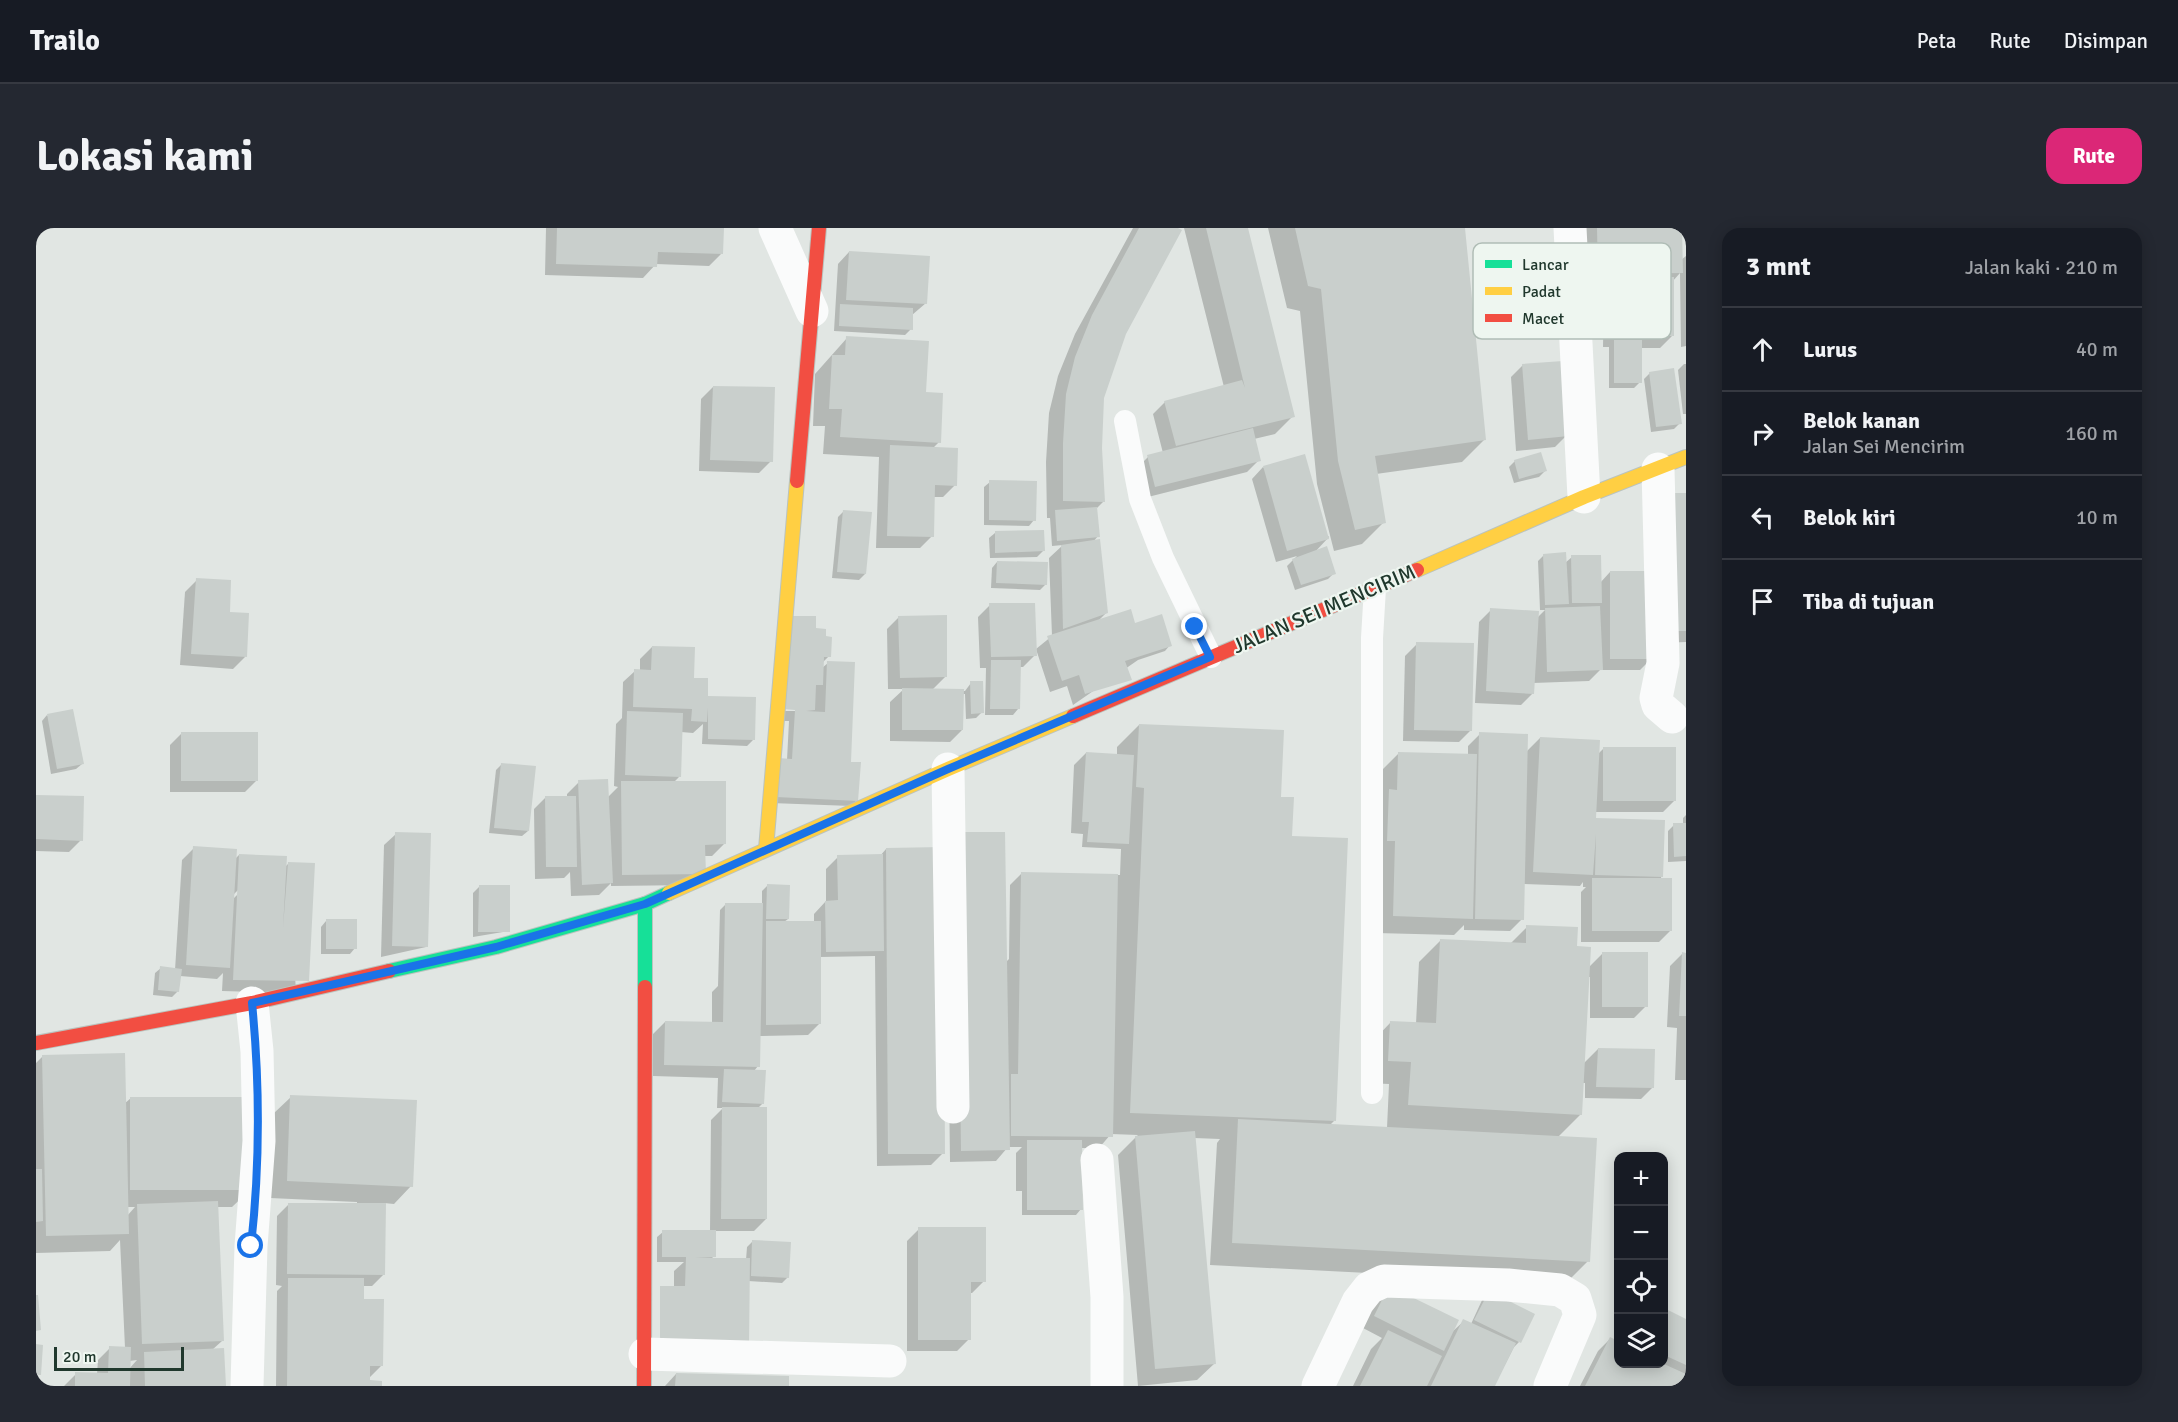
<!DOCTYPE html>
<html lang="id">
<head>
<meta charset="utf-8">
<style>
	body { margin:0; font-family:Signika,sans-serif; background:#242831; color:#f1f3f6 }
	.controls { position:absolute; right:18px; bottom:18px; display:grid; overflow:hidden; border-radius:12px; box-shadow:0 3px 15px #0003 }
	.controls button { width:54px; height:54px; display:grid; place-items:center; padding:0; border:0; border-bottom:2px solid #363941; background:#171b24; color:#f1f3f6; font:30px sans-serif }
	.scale { position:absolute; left:18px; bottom:15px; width:130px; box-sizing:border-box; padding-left:6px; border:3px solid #20382d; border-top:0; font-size:16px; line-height:21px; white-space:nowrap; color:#20382d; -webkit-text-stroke:4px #eef6f0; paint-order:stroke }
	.stop { position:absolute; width:18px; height:18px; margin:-14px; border:4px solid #1a73e8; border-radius:50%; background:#fff }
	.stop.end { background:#1a73e8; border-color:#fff; box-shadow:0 2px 6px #0008 }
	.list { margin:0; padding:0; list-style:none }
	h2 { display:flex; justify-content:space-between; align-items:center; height:78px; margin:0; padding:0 24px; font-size:26px }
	h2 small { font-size:20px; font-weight:400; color:#9ea1a6 }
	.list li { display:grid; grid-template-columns:39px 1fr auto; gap:18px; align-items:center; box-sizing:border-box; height:84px; padding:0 24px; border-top:2px solid #363941 }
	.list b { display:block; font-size:22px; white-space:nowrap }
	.list p { margin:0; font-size:20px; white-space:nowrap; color:#9ea1a6 }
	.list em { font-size:20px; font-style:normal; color:#9ea1a6 }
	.icon { flex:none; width:33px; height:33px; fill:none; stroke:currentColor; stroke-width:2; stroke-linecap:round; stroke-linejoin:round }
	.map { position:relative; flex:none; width:1650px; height:1158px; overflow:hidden; border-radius:18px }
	header { display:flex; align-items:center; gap:36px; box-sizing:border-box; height:84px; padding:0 30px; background:#171b24; border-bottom:2px solid #363941 }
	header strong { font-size:28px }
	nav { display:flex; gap:33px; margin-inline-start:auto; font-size:21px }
	.intro { display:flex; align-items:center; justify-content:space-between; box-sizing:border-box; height:144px; padding:0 36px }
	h1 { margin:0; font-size:42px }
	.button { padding:15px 27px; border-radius:18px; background:#db2777; color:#fff; font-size:21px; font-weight:700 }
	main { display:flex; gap:36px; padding:0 36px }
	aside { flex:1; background:#171b24; border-radius:18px; box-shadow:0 3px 15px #0003 }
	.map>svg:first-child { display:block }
	.shadow { fill:#0003; fill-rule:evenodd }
	.building { fill:#c9cfcc }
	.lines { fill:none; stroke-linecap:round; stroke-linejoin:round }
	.fast-casing { stroke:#bac3be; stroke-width:16 }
	.slow-casing { stroke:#bac3be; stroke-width:16 }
	.jam-casing { stroke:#bac3be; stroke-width:16 }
	.lane { stroke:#fafbfb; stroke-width:22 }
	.street { stroke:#fafbfb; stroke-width:33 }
	.fast { stroke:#16e098; stroke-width:14 }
	.slow { stroke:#ffcf43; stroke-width:14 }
	.jam { stroke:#f24e42; stroke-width:14 }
	.route { stroke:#1a73e8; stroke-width:8 }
	.labels { text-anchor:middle; stroke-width:4.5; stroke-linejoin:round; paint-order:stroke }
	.street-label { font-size:21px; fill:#20382d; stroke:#eef6f0 }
	.key { fill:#eef6f0; stroke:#b0bdb6; stroke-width:1.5 }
	.key-label { font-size:16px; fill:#20382d }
</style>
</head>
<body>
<header>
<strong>Trailo</strong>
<nav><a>Peta</a><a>Rute</a><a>Disimpan</a></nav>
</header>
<div class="intro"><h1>Lokasi kami</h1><a class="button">Rute</a></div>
<main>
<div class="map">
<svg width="1650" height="1158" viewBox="0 0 1650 1158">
	<rect width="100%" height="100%" fill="#e1e6e3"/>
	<g class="shadow">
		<polygon points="510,0 686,0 685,26 673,38 620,36 607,50 509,47"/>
		<polygon points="1097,0 1139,0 1088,105 1066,170 1064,220 1068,273 1060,281 1062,308 1057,314 1071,384 1062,393 1134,417 1129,423 1102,432 1037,477 1031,458 1014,464 1000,421 1016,408 1013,330 1027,317 1016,318 1014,290 1011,290 1010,234 1013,185 1022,148 1039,106"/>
		<polygon points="1148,0 1210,0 1257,188 1239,206 1218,211 1223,232 1211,244 1108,270 1100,241 1112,229 1127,225 1117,186 1129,174 1188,159"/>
		<polygon points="1232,0 1427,0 1448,212 1426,234 1340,246 1348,294 1326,316 1298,323 1281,256 1264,83 1251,80"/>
		<polygon points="1549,0 1645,0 1645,32 1650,28 1650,118 1645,119 1644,45 1636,54 1636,108 1624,120 1604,120 1604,154 1598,160 1573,160 1573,119 1567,119 1568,62 1573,57 1550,57"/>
		<polygon points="813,24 890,75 876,87 875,101 869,107 798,103 802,36"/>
		<polygon points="811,110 889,165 903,214 897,220 919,257 907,269 897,269 896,308 884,320 840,320 843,229 787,226 789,198 777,198 779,146"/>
		<polygon points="1648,136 1650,136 1650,186 1647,186 1642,142"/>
		<polygon points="1487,137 1531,207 1519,219 1480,223 1475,149"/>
		<polygon points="1614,145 1644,195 1638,201 1615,204 1608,151"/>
		<polygon points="677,159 735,233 723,245 663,243 665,171"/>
		<polygon points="1479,233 1509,243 1503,249 1478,255 1473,239"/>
		<polygon points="1227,239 1293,309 1278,325 1298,345 1292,351 1259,362 1251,338 1261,328 1240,334 1216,251"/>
		<polygon points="954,254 998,292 993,298 948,297 948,259"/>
		<polygon points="1650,266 1650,414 1626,415"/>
		<polygon points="808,283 829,346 823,352 796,350 802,289"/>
		<polygon points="959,305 1007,323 1001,329 954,330 953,310"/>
		<polygon points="1508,327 1529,335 1536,329 1564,355 1574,344 1616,430 1604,442 1564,442 1553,453 1497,455 1497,465 1485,477 1439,475 1443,394 1455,382 1501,390 1509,382 1504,382 1502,333"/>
		<polygon points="961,334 1010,356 1004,362 955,360 956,340"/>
		<polygon points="161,352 192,385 209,429 197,441 144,437 149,364"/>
		<polygon points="954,377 999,427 987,439 983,439 982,481 977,487 949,487 950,440 944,440 942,389"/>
		<path d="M 753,389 L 779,390 L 779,401 L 789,402 L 788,409 L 794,410 L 793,428 L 786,435 L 786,440 L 792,435 L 818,435 L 814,535 L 823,535 L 821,572 L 815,578 L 735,575 L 737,538 L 742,532 L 751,532 L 753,493 L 737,493 L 741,401 ZM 741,480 L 768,480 L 768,483 L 741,483 Z"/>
		<polygon points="863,389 910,448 896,462 929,463 935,455 946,484 940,490 930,491 929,466 927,466 926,502 914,514 854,513 854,474 868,461 852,461 851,401"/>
		<polygon points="1381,416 1435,502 1423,514 1367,513 1369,428"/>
		<polygon points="616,419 656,451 670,472 717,512 711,518 666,516 667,496 657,505 645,504 643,549 637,555 688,616 676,628 668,628 657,657 575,658 575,655 563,667 535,668 534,644 528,650 499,651 498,581 510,569 531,569 531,566 543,554 572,569 582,559 578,558 580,496 586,490 587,454 599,443 604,443 604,431"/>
		<polygon points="11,487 46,536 40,541 15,546 6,493"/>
		<polygon points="1103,497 1243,571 1254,610 1298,893 1294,897 1351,900 1353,856 1331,855 1333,817 1355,794 1380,796 1383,734 1405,712 1474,716 1491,699 1540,719 1552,740 1566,726 1610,778 1598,790 1554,790 1554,749 1552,749 1547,836 1562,821 1617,859 1605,871 1549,870 1549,855 1546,855 1545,886 1522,909 1552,1033 1530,1055 1174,1037 1181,915 1184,911 1158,910 1179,1135 1161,1152 1102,1158 1082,927 1102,907 1075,906 1063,920 1045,920 1045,981 1040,987 986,987 986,963 980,963 980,925 986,919 972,919 960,933 914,934 910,617 969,735 973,731 974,657 986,645 1084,647 1085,621 1046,619 1047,606 1035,605 1038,537 1050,525 1081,527 1081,519"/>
		<polygon points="146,505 221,552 209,564 134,564 134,517"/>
		<polygon points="1444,506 1490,524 1504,510 1561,527 1568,520 1639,572 1627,584 1558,584 1558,591 1627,593 1625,652 1635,702 1623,714 1545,714 1545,664 1550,659 1547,659 1547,654 1544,658 1487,656 1486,691 1474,703 1428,702 1428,697 1418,707 1340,705 1345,543 1363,525 1432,527 1432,518"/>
		<polygon points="466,536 492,603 486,608 453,605 460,542"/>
		<polygon points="0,569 45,612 33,624 0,623"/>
		<polygon points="1650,587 1650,633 1632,634 1632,603 1638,597 1647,596 1647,590"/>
		<polygon points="360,606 390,719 345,729 348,617"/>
		<path d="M 158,620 L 199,631 L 203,627 L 249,639 L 253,635 L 260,765 L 186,763 L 187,745 L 181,751 L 144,748 L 142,763 L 136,769 L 117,767 L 119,745 L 125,740 L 139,742 L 146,632 ZM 206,658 L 208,660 L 197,671 L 197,667 Z"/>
		<polygon points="850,621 907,925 895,937 841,938 839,728 784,729 784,795 772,807 723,808 722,838 718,843 727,875 722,880 730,991 718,1003 678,1003 678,1028 675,1031 710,1032 711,1019 716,1014 752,1049 746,1055 712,1053 638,1060 638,1043 648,1034 621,1034 621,1009 627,1004 674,1004 675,892 687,880 681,880 682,850 617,848 617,806 629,794 676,796 676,764 682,758 684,682 690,676 726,677 726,663 732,657 752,691 748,694 778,694 778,686 790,673 790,641 802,629 844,628"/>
		<polygon points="443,659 473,703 437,709 437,665"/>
		<polygon points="290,693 319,720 314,726 285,726 285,699"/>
		<polygon points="1646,726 1650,726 1650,852 1639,852 1641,800 1631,799 1634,738"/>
		<path d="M 7,828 L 88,876 L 95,870 L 214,962 L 196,979 L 180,979 L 186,1113 L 176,1122 L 188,1158 L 28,1158 L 40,1146 L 61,1146 L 62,1132 L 74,1120 L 89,1120 L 84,1012 L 74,1023 L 0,1025 L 0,835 ZM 91,979 L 99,979 L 91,988 ZM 101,1132 L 93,1141 L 93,1133 Z"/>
		<polygon points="255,869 375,958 358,976 348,975 348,1046 336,1058 327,1058 327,1072 345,1138 333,1150 332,1154 345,1158 240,1158 241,1063 246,1058 240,1057 241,988 253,976 321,977 321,974 234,970 237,886"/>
		<polygon points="883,1001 948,1053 936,1065 933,1065 933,1111 921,1123 871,1123 871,1013"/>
		<polygon points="1353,1059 1416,1104 1428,1093 1435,1096 1447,1070 1483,1114 1478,1119 1458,1158 1317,1158 1335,1121 1346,1110 1327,1100 1341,1071"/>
		<polygon points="1628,1082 1650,1092 1650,1158 1544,1158 1562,1123 1574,1111 1579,1113 1582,1106 1582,1136 1628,1136"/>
		<polygon points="640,1146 752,1158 629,1158"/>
	</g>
	<g class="building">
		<polygon points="521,0 688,0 687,26 622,24 621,39 520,36"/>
		<polygon points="1103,0 1142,0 1146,2 1090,106 1068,170 1066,220 1069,274 1027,273 1027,215 1030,166 1039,129 1056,87"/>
		<polygon points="1170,0 1212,0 1259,189 1140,218 1128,173 1206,152 1209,160"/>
		<polygon points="1259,0 1429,0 1450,212 1339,228 1350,295 1319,302 1302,233 1285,61 1272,58"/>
		<polygon points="1561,0 1646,0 1647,45 1562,46"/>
		<polygon points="813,23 894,28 891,76 810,72"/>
		<polygon points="1579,49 1638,49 1638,108 1578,108"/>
		<polygon points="804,76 877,80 877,102 803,98"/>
		<polygon points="810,108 893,113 890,164 907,165 905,215 804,209 806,181 793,181 796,127 809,127"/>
		<rect x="1578" y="112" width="28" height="43"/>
		<polygon points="1527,133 1533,208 1492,212 1486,136"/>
		<polygon points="1638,140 1646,196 1620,199 1613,144"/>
		<polygon points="677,158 739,159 737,234 674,232"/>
		<polygon points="1217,200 1225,233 1119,259 1111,227"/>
		<polygon points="854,217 922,220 921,258 899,257 898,309 851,308"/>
		<polygon points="1505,224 1511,243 1483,251 1478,232"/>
		<polygon points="1269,226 1293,311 1251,323 1227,238"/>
		<polygon points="953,252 1001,253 1000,293 953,292"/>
		<polygon points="1633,265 1650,265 1650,403 1638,403"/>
		<polygon points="1061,279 1064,309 1021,313 1019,282"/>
		<polygon points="807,282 836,284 830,346 801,344"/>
		<polygon points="1008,302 1009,323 959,325 959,303"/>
		<polygon points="1064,311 1072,385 1027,401 1025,317"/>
		<polygon points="1291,318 1300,346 1265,357 1256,331"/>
		<polygon points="1530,324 1533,376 1509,377 1507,326"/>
		<polygon points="1535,327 1565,327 1566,375 1536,375"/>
		<polygon points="961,333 1012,334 1011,357 960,355"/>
		<rect x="1574" y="343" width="43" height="88"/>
		<polygon points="160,350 195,352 194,384 213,385 211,429 155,426"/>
		<polygon points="953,375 999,375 1001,428 955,429"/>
		<polygon points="1564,378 1567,442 1511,444 1509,380"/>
		<polygon points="1454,380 1503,383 1498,466 1450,463"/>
		<polygon points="1095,381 1099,395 1126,386 1136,418 1089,433 1096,452 1049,466 1043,447 1026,453 1011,408"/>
		<polygon points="911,387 911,449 864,450 862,388"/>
		<polygon points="752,388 780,388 780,400 790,401 790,408 796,409 795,429 788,429 787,457 780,457 779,482 770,483 789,484 791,433 819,434 815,534 825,534 822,573 740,569 742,530 756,531 759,482 748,481"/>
		<polygon points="1380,414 1438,415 1436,503 1378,502"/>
		<polygon points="616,418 659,419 658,450 672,450 672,468 720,469 719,512 672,511 672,480 671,494 655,493 656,481 597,479 598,441 615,442"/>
		<polygon points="955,432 985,432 984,481 954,481"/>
		<polygon points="934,453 947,453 948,485 935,486"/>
		<polygon points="866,460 928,461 927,502 866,502"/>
		<polygon points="37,481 48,536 21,541 11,486"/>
		<polygon points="591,483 647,485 645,549 589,547"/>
		<polygon points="1103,496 1248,502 1245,569 1258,569 1256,608 1312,610 1300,893 1094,885 1108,560 1100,559"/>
		<rect x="145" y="504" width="77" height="49"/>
		<polygon points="1443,504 1492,506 1488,692 1439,691"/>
		<polygon points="1504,509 1564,512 1560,590 1629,592 1627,649 1559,647 1560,606 1557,647 1497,644"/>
		<rect x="1567" y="519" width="73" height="54"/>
		<polygon points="1050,524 1098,527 1093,616 1051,614 1053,594 1046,594"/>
		<polygon points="1362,524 1441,526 1437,691 1357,688 1359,613 1351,613 1353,561 1361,562"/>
		<polygon points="465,535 500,538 493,603 458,600"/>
		<polygon points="572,551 577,655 546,657 542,552"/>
		<polygon points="585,553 690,553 690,616 669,617 670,646 586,647"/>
		<polygon points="0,567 48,568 47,613 0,611"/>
		<polygon points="509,568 540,568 541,639 510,639"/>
		<polygon points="1637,595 1650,595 1650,628 1638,629"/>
		<polygon points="359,604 395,605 392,719 356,718"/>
		<polygon points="921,604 969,604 974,922 925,923"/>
		<polygon points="157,618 201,621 194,740 150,737"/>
		<polygon points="907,619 909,926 852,926 850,620"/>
		<polygon points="203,626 251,628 247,700 252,634 279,635 273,753 197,752"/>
		<polygon points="847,626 848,723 790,724 789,673 802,672 801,627"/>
		<polygon points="985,644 1082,646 1077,909 975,908 975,846 982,846"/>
		<rect x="1556" y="650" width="80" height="53"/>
		<polygon points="731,656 754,657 753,691 730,691"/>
		<polygon points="443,657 474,657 474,704 442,704"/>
		<polygon points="689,675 727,675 724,839 628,837 629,793 687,794"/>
		<rect x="290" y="691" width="31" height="30"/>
		<polygon points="730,693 785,693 785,796 730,797"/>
		<polygon points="1490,697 1542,699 1541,718 1555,719 1546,887 1372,877 1375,834 1352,833 1354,793 1400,795 1404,711 1490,715"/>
		<rect x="1566" y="724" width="46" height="55"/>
		<polygon points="1646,724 1650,725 1650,788 1643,788"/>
		<polygon points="124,738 146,741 143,764 122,762"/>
		<polygon points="1562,820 1619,821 1618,860 1560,859"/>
		<polygon points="89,825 93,1006 10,1008 6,827"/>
		<polygon points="688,841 730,842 728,876 686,874"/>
		<polygon points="254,867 381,872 377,959 251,953"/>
		<rect x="94" y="869" width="121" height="93"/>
		<polygon points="686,879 731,879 731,991 685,991"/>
		<polygon points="1202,891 1561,910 1554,1034 1196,1015"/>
		<polygon points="1159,903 1180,1136 1119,1141 1099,908"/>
		<polygon points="991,912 1046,912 1047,982 991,982"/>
		<polygon points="0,941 6,941 7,993 0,994"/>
		<polygon points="182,973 188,1113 106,1116 101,976"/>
		<polygon points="252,975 350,975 349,1047 251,1046"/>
		<polygon points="882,999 950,999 950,1054 935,1054 935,1112 882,1112"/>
		<polygon points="626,1002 680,1002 680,1029 659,1030 714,1030 713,1118 624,1118 624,1058 649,1058 650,1029 626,1029"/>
		<polygon points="716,1012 755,1014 753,1050 715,1048"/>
		<polygon points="252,1050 328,1050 328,1071 348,1071 347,1138 334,1138 334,1152 346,1153 346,1158 251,1158"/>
		<polygon points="1353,1058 1423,1092 1408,1123 1338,1088"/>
		<polygon points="1453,1063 1499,1086 1485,1115 1438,1092"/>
		<polygon points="0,1067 2,1067 5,1102 0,1103"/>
		<polygon points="1628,1080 1650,1091 1650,1137 1628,1127"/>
		<polygon points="1427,1091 1480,1115 1459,1158 1395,1158"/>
		<polygon points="1352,1102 1406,1128 1391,1158 1324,1158"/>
		<polygon points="1574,1109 1582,1113 1582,1136 1628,1136 1650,1146 1650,1158 1549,1158"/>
		<polygon points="0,1116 7,1117 5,1147 0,1147"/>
		<polygon points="73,1118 95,1119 94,1158 39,1158 39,1144 72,1145"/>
		<polygon points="188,1120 190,1158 109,1158 108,1124"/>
		<polygon points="640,1145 753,1148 753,1158 639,1158"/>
	</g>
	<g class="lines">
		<g class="fast-casing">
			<g id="fast">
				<polyline points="353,743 460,719 609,676 633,665"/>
				<polyline points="609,759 609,676"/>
			</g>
		</g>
		<g class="slow-casing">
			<g id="slow">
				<polyline points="1381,342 1548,269 1650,229"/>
				<polyline points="730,621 761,253"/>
				<polyline points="633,665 912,541 1037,488"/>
			</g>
		</g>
		<g class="jam-casing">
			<g id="jam">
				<polyline points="761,253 783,0"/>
				<polyline points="1037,488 1381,342"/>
				<polyline points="0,815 216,775 353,743"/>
				<polyline points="608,1158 609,759"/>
			</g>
		</g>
		<g class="lane">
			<polyline points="1089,193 1104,271 1127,330 1175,429"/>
			<polyline points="1336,865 1336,410 1339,360"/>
		</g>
		<g class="street">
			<polyline points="739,0 776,83"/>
			<polyline points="1534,0 1548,269"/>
			<polyline points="1622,241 1627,435 1620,470 1622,477 1636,489"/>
			<polyline points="912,541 917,879"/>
			<polyline points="1061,932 1071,1069 1071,1158"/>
			<polyline points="609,1126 854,1133"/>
			<polyline points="211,1158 215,1018 223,913 221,823 216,775"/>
			<polyline points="1282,1158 1322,1074 1333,1060 1348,1053 1472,1057 1524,1062 1539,1071 1544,1087 1514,1158"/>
		</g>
		<use href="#fast" class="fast"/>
		<use href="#slow" class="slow"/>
		<use href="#jam" class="jam"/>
	</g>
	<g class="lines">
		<path class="route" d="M 215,1018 C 224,937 224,856 216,775 L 460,719 L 609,676 L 912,541 L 1174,429 L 1159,399"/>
	</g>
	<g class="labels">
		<g class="street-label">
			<text transform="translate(1288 381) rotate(-23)" y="7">JALAN SEI MENCIRIM</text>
		</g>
	</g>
	<rect x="1437" y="15" width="198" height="96" rx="9" class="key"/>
	<rect x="1449" y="32" width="27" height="8" fill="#16e098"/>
	<rect x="1449" y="59" width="27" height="8" fill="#ffcf43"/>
	<rect x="1449" y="86" width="27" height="8" fill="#f24e42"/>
	<g class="key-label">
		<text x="1486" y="42">Lancar</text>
		<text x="1486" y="69">Padat</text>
		<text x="1486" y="96">Macet</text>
	</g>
</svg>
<div class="controls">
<button>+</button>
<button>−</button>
<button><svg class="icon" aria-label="locate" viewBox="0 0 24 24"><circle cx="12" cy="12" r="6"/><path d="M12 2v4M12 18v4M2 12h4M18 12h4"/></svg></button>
<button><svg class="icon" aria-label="layers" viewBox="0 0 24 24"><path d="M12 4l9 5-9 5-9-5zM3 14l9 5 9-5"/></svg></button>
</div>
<div class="scale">20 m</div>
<div class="stop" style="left:215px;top:1018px"></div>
<div class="stop end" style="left:1159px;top:399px"></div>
</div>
<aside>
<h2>3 mnt<small>Jalan kaki · 210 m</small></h2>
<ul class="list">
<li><svg class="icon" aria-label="ahead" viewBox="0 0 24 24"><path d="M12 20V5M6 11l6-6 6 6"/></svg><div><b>Lurus</b></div><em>40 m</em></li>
<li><svg class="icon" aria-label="right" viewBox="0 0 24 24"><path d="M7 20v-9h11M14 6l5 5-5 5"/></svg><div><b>Belok kanan</b><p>Jalan Sei Mencirim</p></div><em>160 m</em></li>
<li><svg class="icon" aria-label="left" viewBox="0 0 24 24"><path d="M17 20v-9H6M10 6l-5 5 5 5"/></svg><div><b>Belok kiri</b></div><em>10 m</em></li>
<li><svg class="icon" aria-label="arrive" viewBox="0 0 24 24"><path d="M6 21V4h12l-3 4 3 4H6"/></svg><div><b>Tiba di tujuan</b></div></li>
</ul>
</aside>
</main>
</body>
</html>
